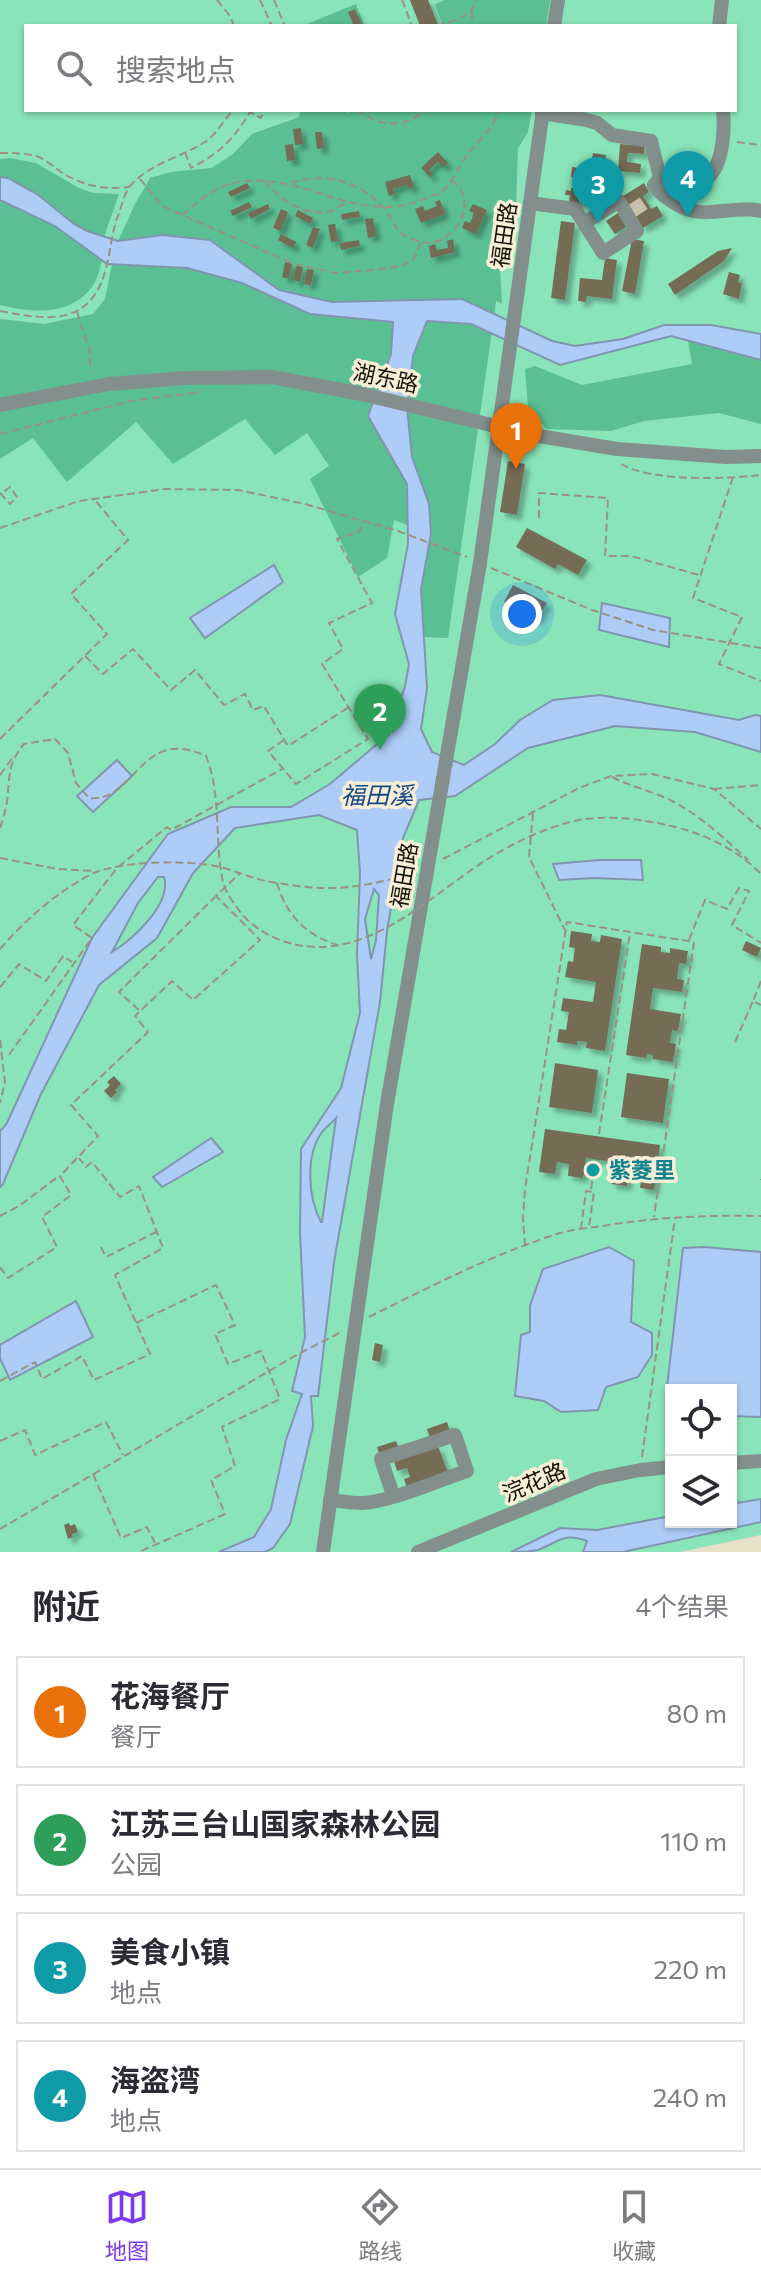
<!DOCTYPE html>
<html lang="zh">
<head>
<meta charset="utf-8">
<style>
	body { margin:0; font-family:Commissioner,"Noto Sans SC",sans-serif; background:#f2f2f3; color:#2b2b33 }
	.controls { position:absolute; right:24px; bottom:24px; display:grid; overflow:hidden; border-radius:0px; box-shadow:0 2px 6px #0004 }
	.controls button { width:72px; height:72px; display:grid; place-items:center; padding:0; border:0; border-bottom:2px solid #e1e1e2; background:#fff; color:#2b2b33; font:40px sans-serif }
	.you { position:absolute; left:522px; top:614px; width:28px; height:28px; margin:-20px; border:6px solid #fff; border-radius:50%; background:#1a73e8; box-shadow:0 0 0 12px #1a73e833 }
	.badge { display:grid; place-items:center; width:52px; height:52px; border-radius:50%; background:#7c3aed; color:#fff; font-size:26px; font-weight:700 }
	.pin { position:absolute; translate:-50% -66px; filter:drop-shadow(0 2px 4px #0008) }
	.pin::after { content:''; position:absolute; top:42px; width:28px; height:24px; background:inherit; clip-path:polygon(0 0,100% 0,50% 100%) }
	.list { margin:0; padding:0; list-style:none }
	h2 { display:flex; justify-content:space-between; align-items:center; height:104px; margin:0; padding:0 32px; font-size:34px }
	h2 small { font-size:26px; font-weight:400; color:#7c7c81 }
	.list li { display:grid; grid-template-columns:52px 1fr auto; gap:24px; align-items:center; box-sizing:border-box; height:112px; margin:0 16px 16px; padding:0 16px; border:2px solid #e1e1e2; border-radius:0px }
	.list b { display:block; font-size:30px; white-space:nowrap }
	.list p { margin:0; font-size:26px; white-space:nowrap; color:#7c7c81 }
	.list em { font-size:26px; font-style:normal; color:#7c7c81 }
	.icon { flex:none; width:44px; height:44px; fill:none; stroke:currentColor; stroke-width:2; stroke-linecap:round; stroke-linejoin:round }
	.map { position:relative; flex:none; width:761px; height:1552px; overflow:hidden }
	.search { position:absolute; background:#fff; box-shadow:0 2px 6px #0004; left:24px; right:24px; top:24px; height:88px; display:flex; align-items:center; gap:20px; box-sizing:border-box; padding:0 28px; border-radius:0px; color:#7c7c81; font-size:30px }
	.sheet { height:616px; background:#fff }
	nav { display:flex; justify-content:space-around; align-items:center; box-sizing:border-box; height:112px; border-top:2px solid #e1e1e2; background:#fff; font-size:22px; color:#7c7c81 }
	nav a { display:grid; justify-items:center; gap:4px }
	nav .on { color:#7c3aed }
	.map>svg:first-child { display:block }
	.green { fill:#89e4b9; fill-rule:evenodd }
	.forest { fill:#5abf92 }
	.water { fill:#adcdf8; stroke:#7f95b0; stroke-width:2; fill-rule:evenodd }
	.building { fill:#746c57; filter:url(#shadow) }
	.lines { fill:none; stroke-linecap:round; stroke-linejoin:round }
	.minor-tunnel { stroke:#c9c1ac; stroke-width:14; stroke-dasharray:14 7; stroke-linecap:butt }
	.path { stroke:#999280; stroke-width:2; stroke-dasharray:8 4; stroke-linecap:butt }
	.minor { stroke:#838f8c; stroke-width:14 }
	.path-bridge { stroke:#999280; stroke-width:2; stroke-dasharray:8 4; stroke-linecap:butt }
	.culture-dot { fill:#0f9aa8; stroke:#f7eed6; stroke-width:3 }
	.labels { text-anchor:middle; stroke-width:7; stroke-linejoin:round; paint-order:stroke }
	.street-label { font-size:22px; fill:#141109; stroke:#f7eed6 }
	.culture-label { font-size:22px; font-weight:bold; fill:#0d838f; stroke:#f7eed6; text-anchor:start }
	.water-label { font-size:24px; font-style:italic; fill:#154886; stroke:#f7eed6 }
</style>
</head>
<body>
<div class="map">
<svg width="761" height="1552" viewBox="0 0 761 1552">
	<defs>
		<filter id="shadow"><feDropShadow dx="5" dy="5" stdDeviation="2" flood-color="#0004"/></filter>
	</defs>
	<rect width="100%" height="100%" fill="#e9e0c9"/>
	<path class="green" d="M 0,0 L 761,0 L 761,1535 L 680,1552 L 0,1552 ZM 26,26 L 735,26 L 735,110 L 26,110 ZM 671,1390 L 731,1390 L 731,1522 L 671,1522 Z"/>
	<g class="forest">
		<polygon points="445,0 550,0 546,26 443,26 435,4"/>
		<polygon points="356,4 364,26 307,26 307,24"/>
		<polygon points="301,110 342,110 349,113 349,110 532,110 528,132 518,148 516,206 508,231 494,246 500,270 502,304 496,301 494,317 462,299 332,302 279,290 210,240 118,241 135,204 150,178 171,172 211,168 232,155 252,134 299,117"/>
		<path d="M 10,158 L 36,163 L 79,188 L 93,193 L 119,194 L 104,237 C 94,233 83,230 74,224 C 50,209 30,182 0,177 L 0,159 Z"/>
		<path d="M 0,200 L 55,226 L 102,260 C 100,268 98,277 94,284 C 72,317 33,313 0,305 Z"/>
		<polygon points="112,264 187,268 242,283 310,314 471,323 492,331 448,638 423,637 421,589 431,534 394,520 387,558 358,577 310,479 329,466 307,433 275,455 245,419 173,464 136,422 67,482 33,438 0,459 0,319 44,324 93,314 105,299"/>
		<polygon points="688,340 761,360 761,424 719,413 644,421 611,431 546,429 528,407 525,369 535,366 582,385 692,364"/>
	</g>
	<g class="water">
		<path d="M 0,177 L 8,178 L 37,194 L 74,224 L 87,231 L 118,241 L 162,235 L 210,240 L 279,290 L 332,302 L 462,299 L 552,341 L 575,346 L 623,339 L 664,325 L 711,325 L 761,334 L 761,360 L 671,336 L 560,365 L 471,324 L 427,321 L 413,356 L 407,408 L 412,457 L 429,504 L 431,534 L 421,589 L 427,688 L 421,729 L 432,752 L 464,765 L 495,744 L 520,720 L 553,700 L 600,695 L 739,720 L 755,715 L 761,716 L 761,752 L 695,732 L 615,726 L 528,748 L 455,796 L 419,800 L 403,838 L 387,931 L 380,1002 L 334,1262 L 318,1396 L 311,1396 L 313,1426 L 290,1524 L 273,1548 L 265,1552 L 219,1552 L 254,1537 L 271,1509 L 286,1440 L 302,1394 L 292,1391 L 305,1337 L 300,1232 L 301,1149 L 341,1088 L 360,1013 L 357,954 L 360,873 L 357,830 L 319,815 L 235,828 L 193,873 L 157,938 L 99,985 L 40,1096 L 3,1184 L 0,1187 L 0,1131 L 6,1125 L 92,938 L 168,834 L 231,807 L 291,807 L 330,784 L 389,734 L 405,686 L 409,664 L 395,614 L 408,544 L 407,484 L 368,416 L 391,354 L 393,322 L 310,314 L 242,283 L 187,268 L 107,264 L 55,226 L 0,200 ZM 158,877 L 164,877 C 172,904 132,940 112,952 L 138,903 ZM 374,889 L 379,895 L 376,940 L 371,959 L 365,919 ZM 336,1118 L 322,1222 L 321,1222 C 308,1198 305,1155 322,1132 C 326,1127 332,1123 336,1118 Z"/>
		<polygon points="274,565 283,582 205,638 190,618"/>
		<polygon points="602,603 670,618 669,647 599,630"/>
		<polygon points="117,760 132,776 93,812 77,796"/>
		<polygon points="600,860 641,860 643,880 594,878 559,880 553,864"/>
		<polygon points="211,1138 223,1152 162,1187 153,1177"/>
		<polygon points="609,1247 634,1261 631,1322 652,1333 652,1355 638,1377 606,1387 598,1410 561,1412 544,1401 515,1396 521,1335 530,1332 530,1306 543,1269"/>
		<polygon points="704,1247 761,1252 761,1417 731,1416 731,1390 671,1390 671,1399 666,1396 683,1248"/>
		<polygon points="76,1301 93,1337 10,1380 0,1358 0,1345"/>
		<path d="M 761,1499 L 761,1522 L 623,1552 L 583,1552 L 587,1541 C 563,1532 559,1542 538,1550 C 530,1552 520,1552 511,1552 L 560,1528 L 597,1530 L 671,1516 L 671,1522 L 731,1522 L 731,1504 Z"/>
	</g>
	<g class="building">
		<polygon points="410,0 428,0 438,25 420,26"/>
		<polygon points="355,9 362,26 354,26 348,12"/>
		<polygon points="301,128 303,144 295,145 293,129"/>
		<polygon points="315,132 322,132 324,148 317,149"/>
		<polygon points="293,144 295,160 287,161 285,145"/>
		<polygon points="620,144 645,146 644,154 628,153 627,162 641,164 640,173 618,171"/>
		<polygon points="438,152 448,163 443,167 438,162 429,170 433,174 430,177 421,168"/>
		<polygon points="593,153 606,155 602,182 571,177 572,167 590,170"/>
		<polygon points="410,175 414,187 408,189 407,185 393,189 395,194 389,196 385,182"/>
		<polygon points="247,183 250,188 231,197 228,192"/>
		<polygon points="644,183 649,192 643,196 651,209 657,206 663,216 643,228 623,196"/>
		<polygon points="571,188 602,192 601,200 580,197 579,203 569,202 570,195 565,195 566,190 571,191"/>
		<polygon points="440,200 445,214 421,223 415,209 423,206 425,211 437,206 435,202"/>
		<polygon points="249,202 252,207 233,216 230,211"/>
		<polygon points="268,204 270,209 251,219 248,213"/>
		<polygon points="473,204 487,210 476,234 462,228 465,221 470,223 474,213 469,211"/>
		<polygon points="281,209 288,212 281,231 273,228"/>
		<polygon points="298,210 313,218 310,224 295,216"/>
		<polygon points="359,211 360,217 342,220 341,214"/>
		<polygon points="618,213 626,227 615,234 606,221"/>
		<polygon points="373,218 376,236 368,238 365,219"/>
		<polygon points="561,221 575,223 565,300 551,298"/>
		<polygon points="335,224 338,241 331,242 328,225"/>
		<polygon points="313,227 320,229 313,248 306,245"/>
		<polygon points="281,234 296,242 293,248 278,240"/>
		<polygon points="453,239 455,252 431,258 429,246 435,244 437,250 448,248 447,241"/>
		<polygon points="632,239 644,241 635,294 622,291"/>
		<polygon points="359,240 360,246 341,250 340,243"/>
		<polygon points="732,248 724,261 675,295 668,284 718,251"/>
		<polygon points="605,258 617,260 612,299 587,296 586,302 578,301 580,278 602,280"/>
		<polygon points="285,262 292,264 289,279 282,277"/>
		<polygon points="296,266 303,267 300,282 293,280"/>
		<polygon points="307,269 314,270 311,285 304,284"/>
		<polygon points="729,272 740,275 738,282 742,283 739,299 723,294"/>
		<polygon points="508,461 525,464 517,515 500,512"/>
		<polygon points="527,528 587,560 578,575 558,564 555,569 516,547"/>
		<polygon points="513,585 547,603 537,620 504,602"/>
		<polygon points="571,931 592,934 591,941 600,942 601,935 622,939 605,1051 586,1048 587,1042 577,1041 577,1045 557,1042 559,1029 566,1030 569,1012 561,1011 563,998 593,1002 596,982 565,977 568,961 573,962 575,948 569,947"/>
		<polygon points="746,941 761,948 757,957 742,950"/>
		<polygon points="642,944 661,947 661,952 670,953 670,948 688,951 686,964 679,963 677,979 684,980 682,992 653,988 650,1009 681,1014 678,1031 672,1030 670,1043 676,1044 673,1062 653,1059 653,1055 647,1054 646,1058 626,1055"/>
		<polygon points="555,1063 598,1070 592,1113 549,1107"/>
		<polygon points="627,1073 669,1079 663,1123 621,1117"/>
		<polygon points="114,1076 121,1084 115,1090 117,1092 111,1098 104,1091 110,1085 107,1082"/>
		<polygon points="545,1129 660,1145 654,1190 640,1188 642,1176 628,1174 627,1186 611,1184 613,1162 586,1158 583,1178 568,1176 569,1164 557,1162 555,1174 539,1172"/>
		<polygon points="375,1343 383,1345 380,1362 372,1360"/>
		<polygon points="447,1422 450,1431 430,1438 427,1429"/>
		<polygon points="396,1441 400,1451 380,1457 377,1447"/>
		<polygon points="438,1446 448,1473 407,1488 404,1479 410,1477 407,1468 397,1471 394,1461"/>
		<polygon points="69,1523 70,1526 75,1524 78,1532 72,1534 73,1537 68,1539 64,1525"/>
	</g>
	<g class="lines">
		<polyline class="minor-tunnel" points="632,211 647,201"/>
		<g class="path">
			<polyline points="217,0 230,16 234,26"/>
			<polyline points="260,0 272,26"/>
			<polyline points="274,0 285,26"/>
			<polyline points="402,0 412,26"/>
			<polyline points="472,12 472,26"/>
			<path d="M 437,26 C 451,21 473,17 476,0"/>
			<path d="M 357,110 C 380,127 404,129 426,110"/>
			<polyline points="737,142 761,145"/>
			<path d="M 185,152 L 191,168 C 220,153 233,140 250,112 L 261,118 L 264,110"/>
			<path d="M 0,153 C 12,153 28,153 39,157 C 46,160 54,167 61,172 C 83,186 104,190 129,187"/>
			<polyline points="140,179 162,206 292,263 335,273 374,270 402,266 414,259 421,242"/>
			<path d="M 265,181 C 278,199 305,216 328,212 C 334,211 340,206 345,203"/>
			<path d="M 291,183 C 325,172 357,180 382,206 C 398,224 392,235 422,242 C 446,248 471,218 463,195 C 461,189 456,184 452,180"/>
			<path d="M 182,215 C 198,202 213,187 234,183 C 302,168 358,229 426,198 C 431,196 439,194 443,191 C 452,183 460,164 467,155 C 479,140 494,128 499,110"/>
			<path d="M 0,311 C 46,320 89,327 105,272 C 111,252 111,232 119,213 C 122,204 125,192 131,185 C 151,163 180,158 205,142 C 216,135 224,120 233,110"/>
			<polyline points="77,312 89,349 91,372"/>
			<polyline points="0,434 131,401 202,392"/>
			<path d="M 621,464 C 652,482 725,479 761,475"/>
			<polyline points="733,477 693,598 742,617 719,664 761,681"/>
			<polyline points="0,493 1,494 10,504 17,497 10,487 1,494"/>
			<polyline points="539,518 539,493 608,498 605,556 631,556 699,575"/>
			<polyline points="0,528 79,501 165,489 238,490 305,504 398,531 467,557"/>
			<polyline points="491,568 592,610 653,630 761,648"/>
			<polyline points="85,656 103,674 133,649 171,690 195,670 224,705 245,694 253,710 264,706 288,746 349,707"/>
			<polyline points="0,739 107,634 71,594 128,540 95,500"/>
			<polyline points="284,740 268,751 296,784 368,739 322,664 343,649 329,623 372,603 337,539 360,531 362,522"/>
			<polyline points="0,775 13,757"/>
			<path d="M 612,777 C 631,787 653,791 672,801 C 701,816 724,838 748,860"/>
			<polyline points="714,789 761,785"/>
			<polyline points="533,813 529,857 565,930"/>
			<polyline points="0,858 58,869 94,871"/>
			<polyline points="443,859 579,788 611,776 652,774 714,789 761,829"/>
			<path d="M 277,883 C 286,915 306,935 337,945"/>
			<polyline points="689,940 705,900 727,909 739,888 749,891 732,925 761,943"/>
			<path d="M 0,949 C 24,921 60,889 94,873 C 121,861 186,860 215,866 C 231,869 246,876 261,880 C 280,884 302,887 322,888 C 352,889 382,882 412,874"/>
			<polyline points="761,981 753,1001 761,1005"/>
			<polyline points="0,987 19,964 46,981 63,956 72,962"/>
			<polyline points="139,1010 119,992 215,897"/>
			<polyline points="0,1040 5,1082 0,1103"/>
			<polyline points="735,1042 753,1001"/>
			<polyline points="9,1055 92,938 73,925 117,868 167,827 171,830 282,769"/>
			<polyline points="599,1134 630,933"/>
			<polyline points="761,1179 761,1180"/>
			<polyline points="591,1189 595,1163"/>
			<polyline points="0,1216 19,1206 59,1176"/>
			<polyline points="581,1229 586,1191 594,1192 589,1227"/>
			<polyline points="525,1246 523,1218 525,1189 567,922 694,942 654,1217"/>
			<polyline points="101,1247 106,1257 156,1232"/>
			<polyline points="0,1267 8,1278 57,1247 42,1217 71,1195 60,1176 98,1136 71,1105 148,1032 135,1016 172,981 193,1000 260,940 216,896 239,874"/>
			<path d="M 369,1317 C 431,1286 494,1254 560,1233 C 574,1229 589,1228 602,1226 C 656,1217 707,1215 761,1216"/>
			<polyline points="136,1323 216,1285 235,1325 215,1334 228,1364 261,1351 280,1399 222,1427 235,1466 211,1480 225,1514 139,1552"/>
			<polyline points="0,1381 35,1362 42,1379 82,1356 94,1380 150,1354 115,1275 163,1248 139,1186 120,1197 92,1162 86,1167 79,1158"/>
			<polyline points="0,1441 25,1430 35,1455 106,1422 123,1455"/>
			<polyline points="642,1457 675,1218"/>
			<polyline points="93,1474 121,1538 147,1527 156,1545"/>
			<polyline points="0,1529 293,1357 339,1333"/>
		</g>
		<g class="minor">
			<polyline points="554,26 558,0"/>
			<polyline points="719,26 722,0"/>
			<path d="M 723,110 C 725,132 723,186 691,183 C 678,182 677,177 660,178 L 654,185 C 659,193 665,197 673,202 C 703,223 729,204 761,211"/>
			<polyline points="542,113 587,120 597,123 612,135 651,141 660,178"/>
			<polyline points="530,203 575,209 603,253 637,231 619,201 584,223"/>
			<polyline points="0,405 109,384 184,378 272,377 362,394 533,435 617,449 726,457 761,456"/>
			<polyline points="731,1463 761,1461"/>
			<path d="M 330,1500 C 340,1501 352,1503 362,1503 C 390,1502 439,1480 467,1471 L 455,1435 L 381,1459 L 393,1495"/>
			<polyline points="323,1552 387,1104 480,563 543,110"/>
			<polyline points="418,1552 596,1479 640,1470 671,1467"/>
		</g>
		<path class="path-bridge" d="M 0,828 C 3,819 6,810 7,801 C 10,777 7,764 24,744 L 55,739 L 68,753 L 76,783 L 89,798 C 136,803 140,725 206,756 C 222,796 214,840 223,882 C 225,892 235,905 241,913 C 252,927 270,937 286,942 C 363,966 427,898 486,860 C 510,845 536,832 563,824 C 598,813 636,818 671,826 C 703,833 738,850 761,874"/>
	</g>
	<circle class="culture-dot" cx="593" cy="1170" r="8"/>
	<g class="labels">
		<g class="street-label">
			<text transform="translate(504 235) rotate(-82)" y="8">福田路</text>
			<text transform="translate(386 378) rotate(12)" y="8">湖东路</text>
			<text transform="translate(404 875) rotate(-80)" y="8">福田路</text>
			<text transform="translate(534 1482) rotate(-23)" y="8">浣花路</text>
		</g>
		<g class="culture-label">
			<text x="609" y="1178">紫菱里</text>
		</g>
		<g class="water-label">
			<text x="377" y="804">福田溪</text>
		</g>
	</g>
</svg>
<div class="controls">
<button><svg class="icon" aria-label="locate" viewBox="0 0 24 24"><circle cx="12" cy="12" r="6"/><path d="M12 2v4M12 18v4M2 12h4M18 12h4"/></svg></button>
<button><svg class="icon" aria-label="layers" viewBox="0 0 24 24"><path d="M12 4l9 5-9 5-9-5zM3 14l9 5 9-5"/></svg></button>
</div>
<div class="you"></div>
<div class="pin badge" style="left:516px;top:469px;background:#e8710a">1</div>
<div class="pin badge" style="left:380px;top:750px;background:#2e9e5b">2</div>
<div class="pin badge" style="left:598px;top:223px;background:#0f9aa8">3</div>
<div class="pin badge" style="left:688px;top:217px;background:#0f9aa8">4</div>
<div class="search"><svg class="icon" aria-label="search" viewBox="0 0 24 24"><circle cx="10" cy="10" r="6"/><path d="M15 15l6 6"/></svg>搜索地点</div>
</div>
<section class="sheet">
<h2>附近<small>4个结果</small></h2>
<ul class="list">
<li><span class="badge" style="background:#e8710a">1</span><div><b>花海餐厅</b><p>餐厅</p></div><em>80 m</em></li>
<li><span class="badge" style="background:#2e9e5b">2</span><div><b>江苏三台山国家森林公园</b><p>公园</p></div><em>110 m</em></li>
<li><span class="badge" style="background:#0f9aa8">3</span><div><b>美食小镇</b><p>地点</p></div><em>220 m</em></li>
<li><span class="badge" style="background:#0f9aa8">4</span><div><b>海盗湾</b><p>地点</p></div><em>240 m</em></li>
</ul>
</section>
<nav>
<a class="on"><svg class="icon" aria-label="map" viewBox="0 0 24 24"><path d="M3 6l6-2 6 2 6-2v14l-6 2-6-2-6 2zM9 4v14M15 6v14"/></svg>地图</a>
<a><svg class="icon" aria-label="directions" viewBox="0 0 24 24"><path d="M12 3l9 9-9 9-9-9zM9 14v-3h6M13 9l2 2-2 2"/></svg>路线</a>
<a><svg class="icon" aria-label="saved" viewBox="0 0 24 24"><path d="M7 4h10v16l-5-4-5 4z"/></svg>收藏</a>
</nav>
</body>
</html>
